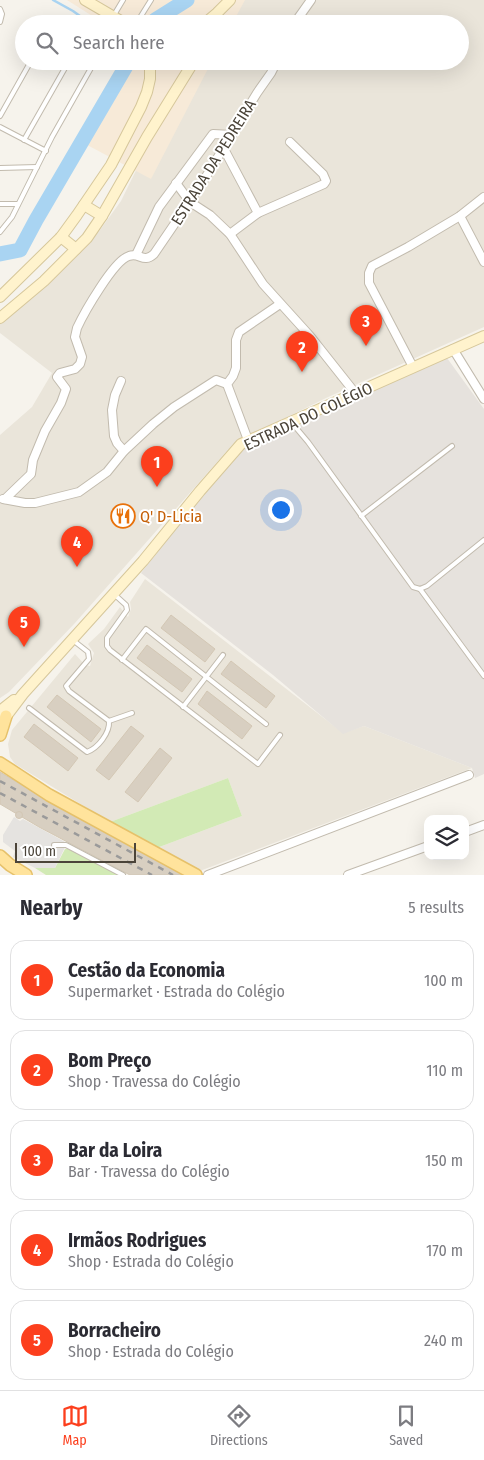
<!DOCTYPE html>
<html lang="en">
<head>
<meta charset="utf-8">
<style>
	body { margin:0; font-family:"Fira Sans Condensed",sans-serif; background:#f2f2f3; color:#2b2b33 }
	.controls { position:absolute; right:15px; bottom:15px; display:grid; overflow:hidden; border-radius:10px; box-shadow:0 5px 20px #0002 }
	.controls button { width:45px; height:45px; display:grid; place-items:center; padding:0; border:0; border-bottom:1px solid #e1e1e2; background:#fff; color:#2b2b33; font:25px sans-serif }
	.scale { position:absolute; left:15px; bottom:12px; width:121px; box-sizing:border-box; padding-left:5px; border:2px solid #4b4439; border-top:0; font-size:14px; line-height:18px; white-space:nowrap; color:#4b4439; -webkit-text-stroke:4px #fff; paint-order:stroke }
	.you { position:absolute; left:280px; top:509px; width:18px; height:18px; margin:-12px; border:4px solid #fff; border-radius:50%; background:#1a73e8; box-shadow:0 0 0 8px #1a73e833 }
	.badge { display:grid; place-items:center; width:32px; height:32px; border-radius:50%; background:#fc3f1d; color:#fff; font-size:16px; font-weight:700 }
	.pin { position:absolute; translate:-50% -41px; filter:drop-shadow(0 1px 2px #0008) }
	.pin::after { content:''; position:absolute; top:26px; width:18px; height:15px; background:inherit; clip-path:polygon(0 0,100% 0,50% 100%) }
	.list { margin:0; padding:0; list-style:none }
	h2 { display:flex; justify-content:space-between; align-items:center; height:65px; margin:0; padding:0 20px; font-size:21px }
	h2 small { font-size:16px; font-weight:400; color:#7c7c81 }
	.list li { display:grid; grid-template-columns:32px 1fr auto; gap:15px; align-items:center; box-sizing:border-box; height:80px; margin:0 10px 10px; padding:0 10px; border:1px solid #e1e1e2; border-radius:15px }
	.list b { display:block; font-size:19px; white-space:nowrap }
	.list p { margin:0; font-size:16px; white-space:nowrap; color:#7c7c81 }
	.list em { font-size:16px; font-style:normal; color:#7c7c81 }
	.icon { flex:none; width:28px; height:28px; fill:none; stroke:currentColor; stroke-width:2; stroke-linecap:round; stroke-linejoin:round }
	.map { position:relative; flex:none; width:484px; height:875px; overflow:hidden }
	.search { position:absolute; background:#fff; box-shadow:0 5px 20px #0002; left:15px; right:15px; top:15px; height:55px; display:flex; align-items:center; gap:12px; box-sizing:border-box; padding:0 18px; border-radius:28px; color:#7c7c81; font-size:19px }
	.sheet { height:515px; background:#fff }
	nav { display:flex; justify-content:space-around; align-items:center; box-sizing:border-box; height:70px; border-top:1px solid #e1e1e2; background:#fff; font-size:14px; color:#7c7c81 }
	nav a { display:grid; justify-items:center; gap:2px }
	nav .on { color:#fc3f1d }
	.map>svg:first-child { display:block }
	.residential { fill:#eae5da }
	.commercial { fill:#f7ead8 }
	.industrial { fill:#e6e2dd }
	.green { fill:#d2eab5 }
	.parking { fill:#e5e3e0 }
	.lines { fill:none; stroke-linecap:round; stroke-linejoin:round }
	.stream { stroke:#a9d4f2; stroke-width:2.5 }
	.river { stroke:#a9d4f2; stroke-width:15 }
	.building { fill:#d8cfc1; stroke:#d3c7b4 }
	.lane-casing { stroke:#c2bbae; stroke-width:6 }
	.street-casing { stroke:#c2bbae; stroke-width:10 }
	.secondary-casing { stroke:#d6c79b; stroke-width:12 }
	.primary-casing { stroke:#e6c16a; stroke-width:14 }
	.lane { stroke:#fff; stroke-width:4 }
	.street { stroke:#fff; stroke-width:8 }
	.secondary { stroke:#fff3cd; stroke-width:10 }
	.primary { stroke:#ffe39c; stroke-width:11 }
	.rail { stroke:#9a9a9a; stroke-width:2.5; stroke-dasharray:6 6; stroke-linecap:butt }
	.labels { text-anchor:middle; stroke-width:4; stroke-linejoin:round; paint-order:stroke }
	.street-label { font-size:16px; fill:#4b4439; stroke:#fff }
	.food-label { font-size:16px; fill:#c56008; stroke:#fff; text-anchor:start }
</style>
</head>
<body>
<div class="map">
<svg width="484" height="875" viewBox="0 0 484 875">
	<rect width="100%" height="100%" fill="#f6f3ec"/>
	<g class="residential">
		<polygon points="239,0 484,0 484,327 326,398 233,444 75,623 9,692 0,698 0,435 32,407 52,373 0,333 0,320 58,272 100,230 121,201 147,148 201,61 460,61 460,24 225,24"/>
		<polygon points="145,579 343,733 364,726 472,768 197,872 154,849 242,816 228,778 110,822 15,764 10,757 8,744 12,730 75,654 85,665 90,666 94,653 88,644 104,629 120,607 125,614 128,617 131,609 130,602"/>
	</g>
	<g class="commercial">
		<polygon points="67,0 245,0 232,24 105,24"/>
		<polygon points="120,61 212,61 151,179 76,139"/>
	</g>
	<polygon class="industrial" points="447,358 484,409 484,774 475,778 472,768 364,726 343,734 273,675 141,573 241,447"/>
	<g class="green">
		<polygon points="228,778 242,816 154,849 110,822"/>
		<polygon points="65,849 68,849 119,875 46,875 35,868 55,868"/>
	</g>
	<polygon class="parking" points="14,817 20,821 23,819 67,843 55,868 35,868 13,857 15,851 3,842 3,835"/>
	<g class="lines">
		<polyline class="stream" points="53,0 73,11 91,24"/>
		<g class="river">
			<polyline points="153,24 155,20 187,0"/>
			<polyline points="0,254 20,250 36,220 129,61"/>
		</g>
	</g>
	<g class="building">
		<polygon points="171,615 215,649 205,662 161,628"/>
		<polygon points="147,645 192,679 182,692 137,658"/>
		<polygon points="231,661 275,696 266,708 221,674"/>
		<polygon points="207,691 252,726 242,739 198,704"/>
		<polygon points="57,695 101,729 91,742 47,707"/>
		<polygon points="34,724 78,758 68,771 24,737"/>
		<polygon points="131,726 144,736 109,780 96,770"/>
		<polygon points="160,748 172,758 138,802 125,792"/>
		<polygon points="0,772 55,805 190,875 130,875 39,827 0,804"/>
		<circle cx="19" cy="815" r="3.5"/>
	</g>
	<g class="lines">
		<g class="lane-casing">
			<g id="lane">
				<polyline points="0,9 2,14 0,22"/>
				<polyline points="114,15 123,0"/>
				<polyline points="136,24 151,0"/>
				<polyline points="0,116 31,61"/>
				<polyline points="0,127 46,151"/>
				<polyline points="24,140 69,61"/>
				<polyline points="0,168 37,167"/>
				<polyline points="0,204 18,204"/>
				<polyline points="0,232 12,217 52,137 95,61"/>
				<polyline points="292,423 308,442 413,587 420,589 427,586 484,540"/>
				<polyline points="361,516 452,446"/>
				<polyline points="420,589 484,676"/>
				<polyline points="115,595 126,605 127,610 107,638 107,646 110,650 258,764 280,735"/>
				<polyline points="122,660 146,629 266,724"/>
				<polyline points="183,707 223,655"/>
				<path d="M 29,708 L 87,752 C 98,748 110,733 109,721 L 69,691 L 66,686 L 89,659 L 88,652 L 74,641"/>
				<polyline points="109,721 132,713"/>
				<polyline points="54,845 66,845 123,875"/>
			</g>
		</g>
		<g class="street-casing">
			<g id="street">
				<polyline points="294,24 311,0"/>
				<polyline points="224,149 258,213"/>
				<polyline points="176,183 190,202 210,215 230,234 263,284 310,336 356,394"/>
				<polyline points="460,216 484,262"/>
				<polyline points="230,234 258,213 324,184 326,181 323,174 290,142"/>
				<polyline points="136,255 159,207 213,134 232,135"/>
				<polyline points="453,349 484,399"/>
				<polyline points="413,367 369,283 369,273 372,266 408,247 460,216 484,197"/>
				<polyline points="121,381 115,395 112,410 114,436 117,443 124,451"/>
				<polyline points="248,440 227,384 233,376 236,368 236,340 239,332 280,304"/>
				<polyline points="3,499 25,503 35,503 79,492 107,472 124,451 153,424 174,407 216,380 227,384"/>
				<path d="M 5,499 L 31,474 L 33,460 L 45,431 L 61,403 L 66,389 L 57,377 L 60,373 L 75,369 L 80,364 L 82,357 L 75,337 L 77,328 C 84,313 114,260 129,256 C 140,252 143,264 154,254 L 199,188 L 257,93 L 271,73 L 277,61"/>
				<polyline points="465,832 484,825"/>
				<polyline points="208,875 469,775"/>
				<polyline points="348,875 428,846"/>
			</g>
		</g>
		<g class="secondary-casing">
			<g id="secondary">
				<polyline points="85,0 126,24"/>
				<polyline points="204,24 217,13 230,0"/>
				<polyline points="84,205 102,216"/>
				<polyline points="61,237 76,249"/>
				<polyline points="0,297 61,237 77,215 111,165 141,107 147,92 150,79 150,61"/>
				<polyline points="0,318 44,281 87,238 102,216 147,137 194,61"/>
				<polyline points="0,711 14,700"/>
				<polyline points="1,723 23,694 143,561 200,491 241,444 484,336"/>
			</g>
		</g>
		<g class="primary-casing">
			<g id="primary">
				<polyline points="0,735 6,716"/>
				<polyline points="0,763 49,795 196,875"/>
				<polyline points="0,856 10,865 26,875"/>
			</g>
		</g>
		<use href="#lane" class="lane"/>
		<use href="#street" class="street"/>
		<use href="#secondary" class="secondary"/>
		<use href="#primary" class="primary"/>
		<g class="rail">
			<polyline points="0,781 173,875"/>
			<polyline points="0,793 152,875"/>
		</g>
	</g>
	<defs>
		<g id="restaurant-ring" transform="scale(1.25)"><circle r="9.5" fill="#fff" stroke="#e8710a" stroke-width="1.5"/><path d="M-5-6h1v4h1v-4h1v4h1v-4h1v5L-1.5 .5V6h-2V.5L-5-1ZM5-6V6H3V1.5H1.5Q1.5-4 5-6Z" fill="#e8710a"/></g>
	</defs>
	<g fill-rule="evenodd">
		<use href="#restaurant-ring" x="123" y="516"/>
	</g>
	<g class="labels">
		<g class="street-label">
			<text transform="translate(213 162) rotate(-58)" y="6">ESTRADA DA PEDREIRA</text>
			<text transform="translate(308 416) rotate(-25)" y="6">ESTRADA DO COLÉGIO</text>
		</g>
		<g class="food-label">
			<text x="140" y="522">Q' D-Licia</text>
		</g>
	</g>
</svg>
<div class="controls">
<button><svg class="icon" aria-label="layers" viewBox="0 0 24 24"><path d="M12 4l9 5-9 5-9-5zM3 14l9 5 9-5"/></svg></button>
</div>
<div class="scale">100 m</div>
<div class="you"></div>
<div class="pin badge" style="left:157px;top:487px">1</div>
<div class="pin badge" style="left:302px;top:372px">2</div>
<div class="pin badge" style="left:366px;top:346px">3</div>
<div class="pin badge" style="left:77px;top:567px">4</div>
<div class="pin badge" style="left:24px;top:647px">5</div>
<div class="search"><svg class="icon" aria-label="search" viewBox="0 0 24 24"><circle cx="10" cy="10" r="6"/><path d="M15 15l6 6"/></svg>Search here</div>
</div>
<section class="sheet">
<h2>Nearby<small>5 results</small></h2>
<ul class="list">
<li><span class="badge">1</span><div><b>Cestão da Economia</b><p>Supermarket · Estrada do Colégio</p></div><em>100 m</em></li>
<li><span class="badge">2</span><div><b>Bom Preço</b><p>Shop · Travessa do Colégio</p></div><em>110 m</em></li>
<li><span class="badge">3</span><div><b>Bar da Loira</b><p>Bar · Travessa do Colégio</p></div><em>150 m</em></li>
<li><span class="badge">4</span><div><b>Irmãos Rodrigues</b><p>Shop · Estrada do Colégio</p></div><em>170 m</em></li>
<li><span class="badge">5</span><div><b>Borracheiro</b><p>Shop · Estrada do Colégio</p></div><em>240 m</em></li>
</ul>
</section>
<nav>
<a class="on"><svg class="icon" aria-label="map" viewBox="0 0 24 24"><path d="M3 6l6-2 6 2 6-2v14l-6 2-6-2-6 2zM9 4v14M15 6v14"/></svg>Map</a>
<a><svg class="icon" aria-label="directions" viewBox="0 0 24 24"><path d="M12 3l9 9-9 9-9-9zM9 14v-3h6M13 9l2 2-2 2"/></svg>Directions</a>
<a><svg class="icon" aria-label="saved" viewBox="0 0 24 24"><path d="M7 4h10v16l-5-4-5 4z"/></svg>Saved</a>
</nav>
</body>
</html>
